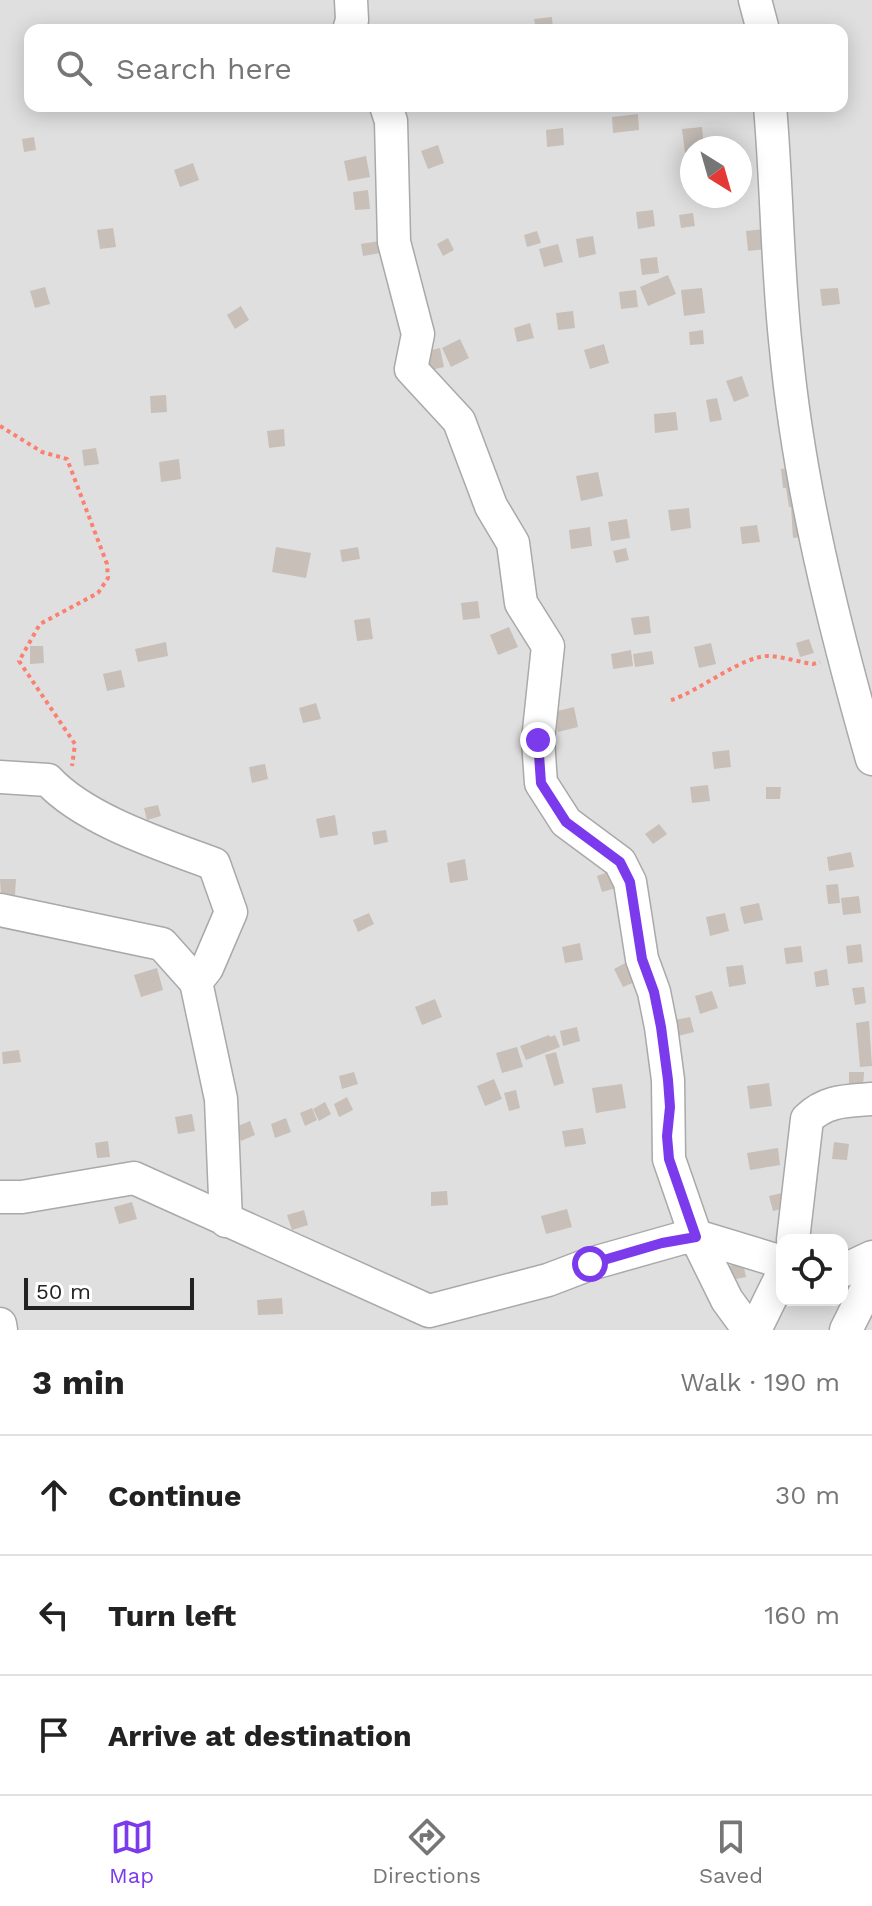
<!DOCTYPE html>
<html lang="en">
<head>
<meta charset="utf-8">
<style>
	body { margin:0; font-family:"Work Sans",sans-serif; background:#f2f2f2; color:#222 }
	.controls { position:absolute; right:24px; bottom:24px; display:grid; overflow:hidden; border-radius:16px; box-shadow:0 4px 20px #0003 }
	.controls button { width:72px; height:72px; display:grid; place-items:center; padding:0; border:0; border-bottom:2px solid #e0e0e0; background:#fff; color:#222; font:40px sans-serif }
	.compass { position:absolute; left:680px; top:136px; width:72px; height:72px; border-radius:50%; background:#fff; box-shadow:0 4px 20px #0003; rotate:143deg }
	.scale { position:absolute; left:24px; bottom:20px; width:170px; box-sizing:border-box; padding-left:8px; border:4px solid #222; border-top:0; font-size:22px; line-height:28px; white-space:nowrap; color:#222; -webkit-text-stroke:6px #fff; paint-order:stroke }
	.stop { position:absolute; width:24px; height:24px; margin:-18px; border:6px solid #7c3aed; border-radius:50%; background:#fff }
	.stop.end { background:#7c3aed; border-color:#fff; box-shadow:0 2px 8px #0008 }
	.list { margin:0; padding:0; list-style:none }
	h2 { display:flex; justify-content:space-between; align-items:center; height:104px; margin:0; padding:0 32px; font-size:34px }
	h2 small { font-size:26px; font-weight:400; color:#767676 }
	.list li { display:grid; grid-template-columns:52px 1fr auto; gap:24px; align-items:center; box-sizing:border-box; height:120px; padding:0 32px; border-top:2px solid #e0e0e0 }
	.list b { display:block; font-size:30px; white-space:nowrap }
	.list em { font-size:26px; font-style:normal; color:#767676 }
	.icon { flex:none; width:44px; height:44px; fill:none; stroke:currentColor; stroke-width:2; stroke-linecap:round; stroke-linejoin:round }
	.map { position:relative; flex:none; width:872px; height:1330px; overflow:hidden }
	.search { position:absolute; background:#fff; box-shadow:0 4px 20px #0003; left:24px; right:24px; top:24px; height:88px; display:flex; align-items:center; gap:20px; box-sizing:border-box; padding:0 28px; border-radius:16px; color:#767676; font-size:30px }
	.sheet { height:464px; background:#fff }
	nav { display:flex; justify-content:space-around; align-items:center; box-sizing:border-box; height:112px; border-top:2px solid #e0e0e0; background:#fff; font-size:22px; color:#767676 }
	nav a { display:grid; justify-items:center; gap:4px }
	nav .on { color:#7c3aed }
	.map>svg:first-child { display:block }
	.residential { fill:#e0dfdf; fill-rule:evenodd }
	.building { fill:#c7bfb8 }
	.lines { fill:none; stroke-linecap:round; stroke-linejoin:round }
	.minor-casing { stroke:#a9a9a9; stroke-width:35 }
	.path { stroke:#fa8072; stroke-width:4; stroke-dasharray:4 4; stroke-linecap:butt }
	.minor { stroke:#fff; stroke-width:32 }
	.route { stroke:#7c3aed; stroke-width:10 }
</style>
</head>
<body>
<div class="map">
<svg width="872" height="1330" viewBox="0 0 872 1330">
	<rect width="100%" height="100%" fill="#f2efe9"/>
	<path class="residential" d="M 0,0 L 872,0 L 872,1330 L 0,1330 ZM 30,30 L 842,30 L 842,106 L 30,106 ZM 692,148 L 740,148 L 740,196 L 692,196 ZM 782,1240 L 842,1240 L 842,1300 L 782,1300 Z"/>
	<g class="building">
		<polygon points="552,17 553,30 536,30 534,19"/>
		<polygon points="638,114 639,130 613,133 612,117"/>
		<polygon points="702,127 704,148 692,148 692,152 685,153 682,129"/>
		<polygon points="563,128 564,145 547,147 546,130"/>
		<polygon points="34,137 36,150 24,152 22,139"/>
		<polygon points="438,145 444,163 428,169 421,151"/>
		<polygon points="366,156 370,177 348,181 344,161"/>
		<polygon points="193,163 199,180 180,187 174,170"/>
		<polygon points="368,190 370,209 355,210 353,192"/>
		<polygon points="653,210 655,226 638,229 636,212"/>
		<polygon points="693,213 695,226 681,228 679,215"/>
		<polygon points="113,228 116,247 100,249 97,230"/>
		<polygon points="765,229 767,249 748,251 746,231"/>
		<polygon points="537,231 541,243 527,247 524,235"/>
		<polygon points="593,236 596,254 579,258 576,239"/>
		<polygon points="448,238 454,250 443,256 437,244"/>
		<polygon points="379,241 381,253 363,256 361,244"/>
		<polygon points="558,244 563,262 544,267 539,249"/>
		<polygon points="657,257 659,273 642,275 640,259"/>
		<polygon points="668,275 676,294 648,306 640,287"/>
		<polygon points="45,287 50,304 35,308 30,291"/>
		<polygon points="702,288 705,313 684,316 681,290"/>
		<polygon points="838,288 840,304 822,306 820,289"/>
		<polygon points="636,290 638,307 621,309 619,292"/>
		<polygon points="241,306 249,320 235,329 227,315"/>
		<polygon points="573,311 575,328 558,330 556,313"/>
		<polygon points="530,323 534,338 517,342 514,328"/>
		<polygon points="703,330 704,344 690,345 689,332"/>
		<polygon points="460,339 469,358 451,367 442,348"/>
		<polygon points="604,344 609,363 590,369 584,350"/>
		<polygon points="440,348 444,367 427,371 423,352"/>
		<polygon points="742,376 749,396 734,402 726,381"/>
		<polygon points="166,395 167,412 151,413 150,396"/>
		<polygon points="717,398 722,420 710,422 706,400"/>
		<polygon points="676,412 678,430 655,433 654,414"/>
		<polygon points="284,429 285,446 269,448 267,431"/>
		<polygon points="96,448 99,464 84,466 82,450"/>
		<polygon points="179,459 181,479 161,482 159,462"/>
		<polygon points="794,468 811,536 793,538 791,507 789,507 786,488 783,488 781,469"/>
		<polygon points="598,472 603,496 581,501 576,476"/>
		<polygon points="689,508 691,528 671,531 668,510"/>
		<polygon points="627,519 630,538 611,541 608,522"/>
		<polygon points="757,525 760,542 742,544 740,527"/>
		<polygon points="590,527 592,546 571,549 569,530"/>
		<polygon points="276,547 311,553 306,578 272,572"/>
		<polygon points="358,547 360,559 342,562 340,550"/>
		<polygon points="626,548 629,560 616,563 613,551"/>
		<polygon points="478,601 480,618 463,620 461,603"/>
		<polygon points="649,616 651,633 634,635 631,618"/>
		<polygon points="370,618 373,639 357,641 354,620"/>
		<polygon points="509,627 518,647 498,655 490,635"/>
		<polygon points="809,639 814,653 800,657 796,643"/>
		<polygon points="166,642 168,656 138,662 135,649"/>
		<polygon points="711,643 716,664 699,668 694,647"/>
		<polygon points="30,646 43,646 44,663 30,664"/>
		<polygon points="631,650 633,666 613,669 611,654"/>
		<polygon points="652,651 654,664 635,667 633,654"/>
		<polygon points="121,670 125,687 107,691 103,674"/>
		<polygon points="316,703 321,719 303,723 299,708"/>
		<polygon points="574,707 578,727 558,732 553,712"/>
		<polygon points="729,750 731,767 714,769 712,752"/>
		<polygon points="265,764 268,779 252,783 249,767"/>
		<polygon points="708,785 710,801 692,803 690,787"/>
		<polygon points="766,787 781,787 780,799 766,799"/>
		<polygon points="158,805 161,816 147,820 144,808"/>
		<polygon points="335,815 338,835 320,838 316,819"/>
		<polygon points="659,824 667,834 653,844 645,834"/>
		<polygon points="386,830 388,842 374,845 372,832"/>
		<polygon points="851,852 854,867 829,871 827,857"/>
		<polygon points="465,859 468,880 450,883 447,863"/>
		<polygon points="611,871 616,888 602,892 597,876"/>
		<polygon points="0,879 16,879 15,895 1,894"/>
		<polygon points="838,884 840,903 828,904 826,885"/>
		<polygon points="859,896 861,913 843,915 841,898"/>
		<polygon points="759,903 763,920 744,924 740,907"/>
		<polygon points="369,913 374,924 358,932 353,920"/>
		<polygon points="725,913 729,931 710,936 706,917"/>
		<polygon points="580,943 583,960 565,963 562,947"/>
		<polygon points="861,944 863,962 848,964 846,946"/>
		<polygon points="801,946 803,962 786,964 784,948"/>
		<polygon points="627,962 637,981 623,987 614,969"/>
		<polygon points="743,965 746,984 729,987 726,967"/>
		<polygon points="157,968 163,990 141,997 134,975"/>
		<polygon points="827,969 829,985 816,987 814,972"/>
		<polygon points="864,987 866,1003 855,1005 852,988"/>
		<polygon points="712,991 718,1008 700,1014 695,996"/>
		<polygon points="435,999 442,1017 422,1025 415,1007"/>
		<polygon points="690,1017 694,1032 678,1036 675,1020"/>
		<polygon points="869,1021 872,1066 860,1067 856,1023"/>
		<polygon points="577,1027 580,1041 563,1046 560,1031"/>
		<polygon points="549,1035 550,1037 555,1035 560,1047 526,1060 520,1046"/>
		<polygon points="517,1047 523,1067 502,1073 496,1053"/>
		<polygon points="19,1050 21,1062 3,1064 2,1052"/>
		<polygon points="556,1052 564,1083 554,1086 545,1055"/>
		<polygon points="354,1072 358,1084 342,1089 339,1076"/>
		<polygon points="849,1072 864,1072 863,1088 849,1087"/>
		<polygon points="494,1079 502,1099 485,1106 477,1086"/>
		<polygon points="769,1083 772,1106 750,1109 747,1086"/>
		<polygon points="622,1084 626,1108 596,1113 592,1088"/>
		<polygon points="516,1090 520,1108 509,1111 504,1093"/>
		<polygon points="347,1097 353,1110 339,1117 334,1104"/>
		<polygon points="325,1102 331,1114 319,1121 313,1109"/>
		<polygon points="312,1108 317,1120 305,1126 300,1113"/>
		<polygon points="192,1114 195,1131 178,1134 175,1117"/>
		<polygon points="286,1118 291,1132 275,1138 271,1124"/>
		<polygon points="250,1121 255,1135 241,1141 236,1127"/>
		<polygon points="583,1128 586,1144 565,1147 562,1131"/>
		<polygon points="108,1141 110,1157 97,1158 95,1143"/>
		<polygon points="834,1142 849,1144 847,1160 832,1159"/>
		<polygon points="778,1148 780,1165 750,1170 747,1153"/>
		<polygon points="447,1191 448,1205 431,1206 431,1192"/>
		<polygon points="782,1193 786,1208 773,1211 769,1196"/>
		<polygon points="132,1202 137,1219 119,1224 114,1207"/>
		<polygon points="567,1209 572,1227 546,1234 541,1216"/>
		<polygon points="304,1210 308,1225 292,1230 287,1215"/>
		<polygon points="743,1263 746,1277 726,1281 724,1267"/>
		<polygon points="282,1298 283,1314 258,1315 257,1300"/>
	</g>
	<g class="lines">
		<g class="minor-casing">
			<g id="minor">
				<polyline points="755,0 763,30"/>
				<polyline points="349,30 352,20 351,0"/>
				<polyline points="386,106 391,121 394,242 418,334 411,369 459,421 491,506 513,543 521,603 548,646 538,740 541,783 566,822 620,862 630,882 642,959 654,992 661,1027 668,1080 669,1159 696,1237 727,1300 749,1330"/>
				<path d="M 770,106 C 777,187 777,268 786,349 C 799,486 834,626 872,759"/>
				<path d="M 0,777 L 48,780 C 85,820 163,845 214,864 L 231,912 L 207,968 L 196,982 L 221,1099 L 226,1221"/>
				<polyline points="0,910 162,944 196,982"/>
				<polyline points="0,1197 22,1197 134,1178 429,1311 548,1280 590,1264 682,1238 703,1238 782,1262"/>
				<path d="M 793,1240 L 807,1119 C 826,1100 847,1101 872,1099"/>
				<polyline points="842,1271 872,1257"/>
				<polyline points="0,1324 1,1330"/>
				<polyline points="755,1330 782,1275"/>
				<polyline points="846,1330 872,1278"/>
			</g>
		</g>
		<g class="path">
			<polyline points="0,426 42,452 67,459 107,564 108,578 98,593 40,624 19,661 75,744 72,766"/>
			<path d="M 671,700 C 700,691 743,655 769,656 C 784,657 799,662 813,664 L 820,662"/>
		</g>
		<use href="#minor" class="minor"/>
	</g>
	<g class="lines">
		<polyline class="route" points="538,740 541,783 566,822 620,862 630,882 642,959 654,992 661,1027 668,1080 670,1107 667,1136 669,1159 696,1237 662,1243 590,1264"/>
	</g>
</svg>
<div class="controls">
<button><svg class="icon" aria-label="locate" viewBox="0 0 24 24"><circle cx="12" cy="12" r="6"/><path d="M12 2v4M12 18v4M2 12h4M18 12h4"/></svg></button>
</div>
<svg class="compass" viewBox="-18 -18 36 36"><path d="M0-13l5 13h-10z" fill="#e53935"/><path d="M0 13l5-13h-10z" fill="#767676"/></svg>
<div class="scale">50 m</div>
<div class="stop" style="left:590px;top:1264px"></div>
<div class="stop end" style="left:538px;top:740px"></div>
<div class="search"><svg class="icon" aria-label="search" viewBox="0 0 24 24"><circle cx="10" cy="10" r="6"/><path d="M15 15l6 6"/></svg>Search here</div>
</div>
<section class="sheet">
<h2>3 min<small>Walk · 190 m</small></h2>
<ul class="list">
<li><svg class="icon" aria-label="ahead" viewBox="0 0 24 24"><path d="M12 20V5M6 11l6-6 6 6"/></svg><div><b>Continue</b></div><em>30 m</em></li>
<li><svg class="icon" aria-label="left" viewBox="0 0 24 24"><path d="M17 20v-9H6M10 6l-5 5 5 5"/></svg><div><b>Turn left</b></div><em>160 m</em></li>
<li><svg class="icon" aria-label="arrive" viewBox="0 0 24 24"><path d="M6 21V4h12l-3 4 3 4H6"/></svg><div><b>Arrive at destination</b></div></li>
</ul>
</section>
<nav>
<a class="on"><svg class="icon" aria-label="map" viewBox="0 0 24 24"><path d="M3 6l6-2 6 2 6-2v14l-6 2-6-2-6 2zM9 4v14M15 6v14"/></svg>Map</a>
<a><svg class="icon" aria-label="directions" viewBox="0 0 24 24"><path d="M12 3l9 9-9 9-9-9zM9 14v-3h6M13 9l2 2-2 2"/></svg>Directions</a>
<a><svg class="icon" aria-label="saved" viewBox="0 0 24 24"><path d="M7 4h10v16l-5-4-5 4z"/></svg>Saved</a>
</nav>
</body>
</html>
